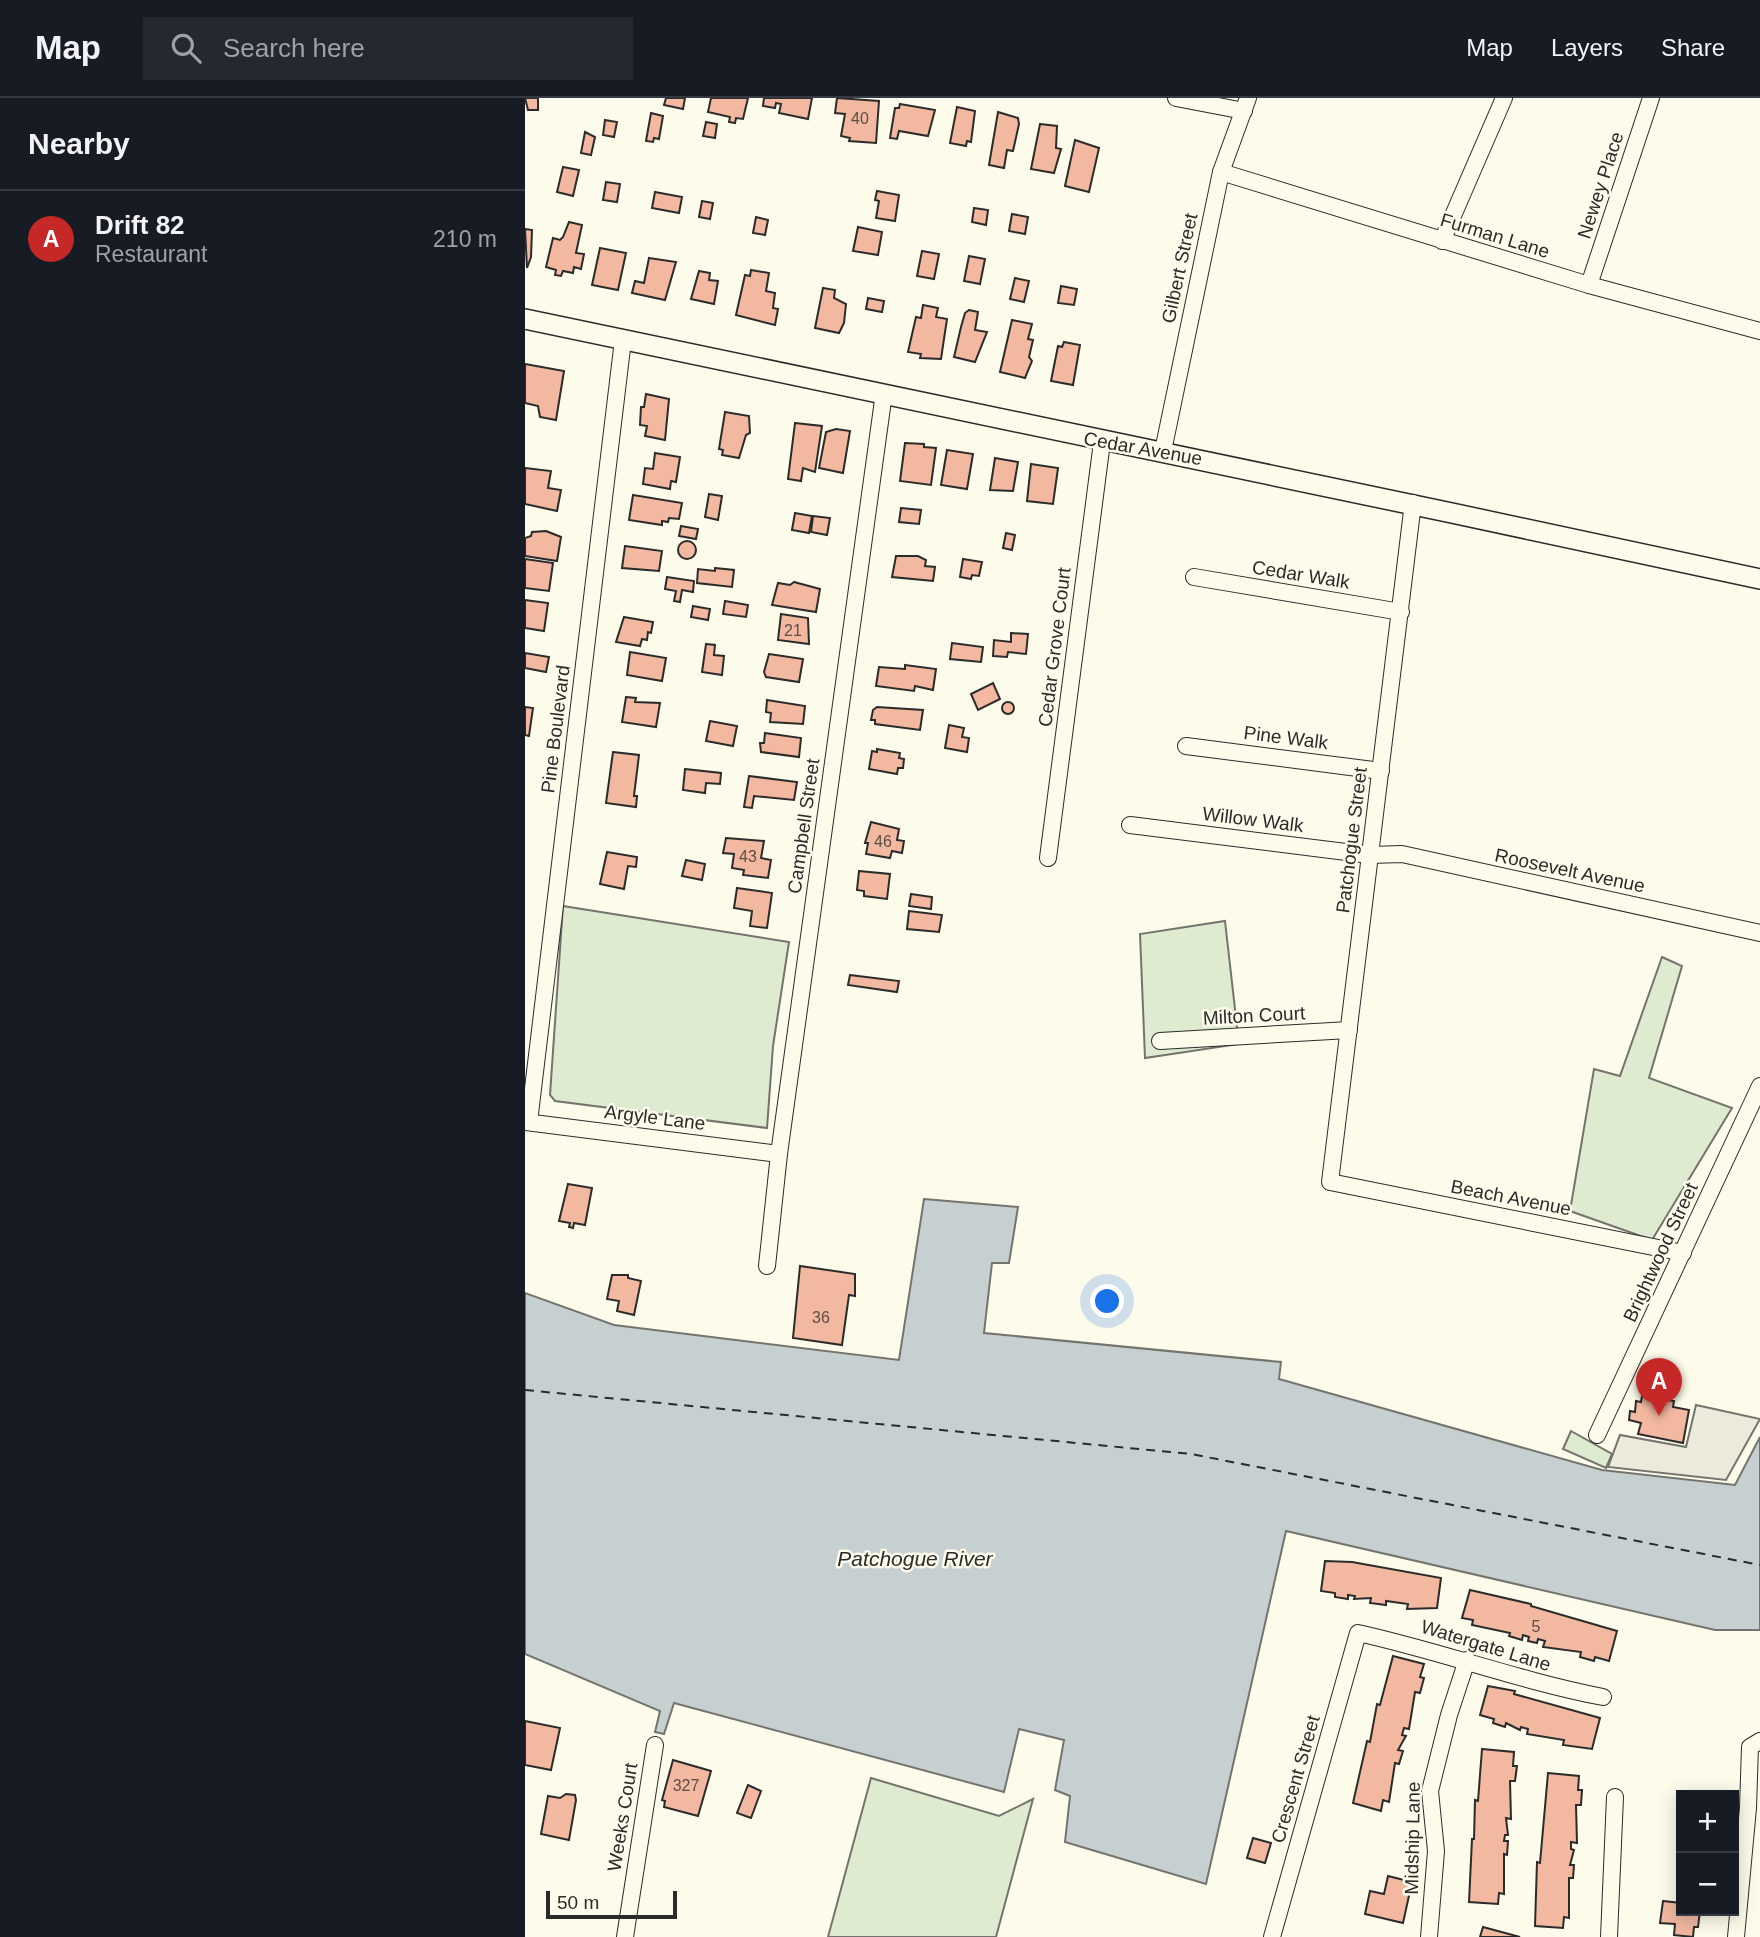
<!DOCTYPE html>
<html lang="en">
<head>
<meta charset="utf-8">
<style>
	body { margin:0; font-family:Arial,sans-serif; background:#242831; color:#f1f3f6 }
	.controls { position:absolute; right:21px; bottom:21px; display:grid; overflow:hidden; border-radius:0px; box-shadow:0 4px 18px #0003 }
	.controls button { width:63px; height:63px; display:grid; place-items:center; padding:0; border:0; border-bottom:2px solid #363941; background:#171b24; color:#f1f3f6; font:35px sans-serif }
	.scale { position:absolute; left:21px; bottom:18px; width:131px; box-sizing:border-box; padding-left:7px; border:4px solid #2b2b2b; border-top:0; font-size:19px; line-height:24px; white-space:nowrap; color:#2b2b2b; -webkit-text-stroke:5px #fdfbea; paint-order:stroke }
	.you { position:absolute; left:583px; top:1204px; width:24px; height:24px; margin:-18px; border:5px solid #fff; border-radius:50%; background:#1a73e8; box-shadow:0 0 0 10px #1a73e833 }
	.badge { display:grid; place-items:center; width:46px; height:46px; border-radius:50%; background:#c62828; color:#fff; font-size:23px; font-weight:700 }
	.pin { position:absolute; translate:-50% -58px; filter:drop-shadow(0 2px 4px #0008) }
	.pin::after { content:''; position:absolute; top:37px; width:24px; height:21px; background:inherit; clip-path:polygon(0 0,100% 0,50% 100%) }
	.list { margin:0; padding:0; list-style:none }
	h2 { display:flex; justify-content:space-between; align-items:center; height:91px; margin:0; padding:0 28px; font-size:30px }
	h2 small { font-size:23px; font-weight:400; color:#9ea1a6 }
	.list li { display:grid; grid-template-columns:46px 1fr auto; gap:21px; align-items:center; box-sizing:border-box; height:98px; padding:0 28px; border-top:2px solid #363941 }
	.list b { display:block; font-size:26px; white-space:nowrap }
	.list p { margin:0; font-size:23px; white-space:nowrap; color:#9ea1a6 }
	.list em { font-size:23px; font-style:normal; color:#9ea1a6 }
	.icon { flex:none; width:38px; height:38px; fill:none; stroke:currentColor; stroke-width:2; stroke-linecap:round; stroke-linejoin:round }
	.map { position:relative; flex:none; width:1235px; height:1839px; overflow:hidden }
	header { display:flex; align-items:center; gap:42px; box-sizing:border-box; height:98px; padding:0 35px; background:#171b24; border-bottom:2px solid #363941 }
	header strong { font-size:33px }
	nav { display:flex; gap:38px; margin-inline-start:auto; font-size:24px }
	.search { width:490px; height:63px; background:#242831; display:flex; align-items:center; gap:18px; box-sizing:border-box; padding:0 24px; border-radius:0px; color:#9ea1a6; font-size:26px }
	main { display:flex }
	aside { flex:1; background:#171b24 }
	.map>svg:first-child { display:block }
	.green { fill:#deebd1; stroke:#74746e; stroke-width:2 }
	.parking { fill:#eceadb; stroke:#74746e; stroke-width:2 }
	.water { fill:#c7d0d0; stroke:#74746e; stroke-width:2 }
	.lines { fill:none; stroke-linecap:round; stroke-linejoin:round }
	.ferry { stroke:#2b2b2b; stroke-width:2; stroke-dasharray:9 7; stroke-linecap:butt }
	.building { fill:#f2b8a0; stroke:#2b2b2b; stroke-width:2 }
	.minor-casing { stroke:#2b2b2b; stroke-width:18 }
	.tertiary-casing { stroke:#2b2b2b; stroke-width:22 }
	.minor { stroke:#fdfbea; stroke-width:16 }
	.tertiary { stroke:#fdfbea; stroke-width:19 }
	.labels { text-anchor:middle; stroke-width:5; stroke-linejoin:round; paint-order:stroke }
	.number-label { font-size:16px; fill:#5d4e48 }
	.street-label { font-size:19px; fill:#2b2b2b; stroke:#fdfbea }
	.water-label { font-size:21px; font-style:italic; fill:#2b2b2b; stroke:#fdfbea }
</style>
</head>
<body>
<header>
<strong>Map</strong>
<div class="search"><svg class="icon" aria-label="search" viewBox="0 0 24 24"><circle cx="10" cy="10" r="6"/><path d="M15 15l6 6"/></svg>Search here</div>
<nav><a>Map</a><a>Layers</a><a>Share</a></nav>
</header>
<main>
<aside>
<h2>Nearby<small></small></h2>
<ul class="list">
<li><span class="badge">A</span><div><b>Drift 82</b><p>Restaurant</p></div><em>210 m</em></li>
</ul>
</aside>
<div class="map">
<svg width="1235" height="1839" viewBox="0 0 1235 1839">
	<rect width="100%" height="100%" fill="#fdfbea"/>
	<g class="green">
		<polygon points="38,808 264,844 248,948 242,1030 30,1003 25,997"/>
		<polygon points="700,823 714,946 620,960 615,836"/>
		<polygon points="1137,859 1157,868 1124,980 1207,1010 1127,1142 1045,1113 1069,971 1095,978"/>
		<polygon points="1046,1333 1087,1356 1081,1370 1038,1351"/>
		<polygon points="346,1680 474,1718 508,1701 471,1839 303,1839"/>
	</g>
	<polygon class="parking" points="1171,1307 1235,1321 1201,1382 1083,1369 1095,1337 1161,1349"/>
	<polygon class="water" points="399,1101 493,1109 484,1165 467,1165 459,1235 756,1264 754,1281 1077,1372 1210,1387 1235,1339 1235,1532 1190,1532 761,1433 681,1786 540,1744 545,1698 530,1692 539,1642 494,1631 479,1694 149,1605 139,1636 130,1634 135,1613 0,1556 0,1195 89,1227 374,1262"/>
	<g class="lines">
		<polyline class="ferry" points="0,1292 666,1356 1235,1467"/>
	</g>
	<g class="building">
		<polygon points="0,0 13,0 13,12 3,12"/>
		<polygon points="141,0 160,0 158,11 139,7"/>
		<polygon points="186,0 223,0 218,21 211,20 210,25 204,24 205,19 183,14"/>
		<polygon points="239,0 287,0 283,21 254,15 256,6 251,5 250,10 238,8"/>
		<polygon points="312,0 354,3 351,45 324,43 325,40 316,38 320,16 310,15"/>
		<polygon points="375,6 410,12 403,38 374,33 372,41 365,40 370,10 374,10"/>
		<polygon points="432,9 450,13 446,44 442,43 441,48 425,45"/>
		<polygon points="473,14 493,20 494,26 488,53 482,52 479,70 464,67"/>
		<polygon points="126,15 138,18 134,41 129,40 128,44 121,43"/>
		<polygon points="80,22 92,24 89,39 78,37"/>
		<polygon points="181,24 192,26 190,40 178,38"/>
		<polygon points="515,26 532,28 531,50 536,51 529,75 506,71"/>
		<polygon points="60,34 70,39 66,57 56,55"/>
		<polygon points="550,42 574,50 564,94 540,88"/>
		<polygon points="38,69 54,72 48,98 32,94"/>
		<polygon points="81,84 95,86 92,104 78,102"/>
		<polygon points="352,93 374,97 370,123 351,120 354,103 350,102"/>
		<polygon points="130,94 157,99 154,115 127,110"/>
		<polygon points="177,103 188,105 185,121 174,119"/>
		<polygon points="449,110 463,112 461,127 447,124"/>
		<polygon points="487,116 503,119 500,136 484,133"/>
		<polygon points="231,119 243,122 240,137 228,135"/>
		<polygon points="44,124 57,127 51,155 59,156 56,171 49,169 48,175 38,173 36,178 30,177 31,172 21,169 28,140 35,142 38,139"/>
		<polygon points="333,129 357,134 353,157 328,153"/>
		<polygon points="0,131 7,132 6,159 2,170"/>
		<polygon points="75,150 101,155 93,192 67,187"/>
		<polygon points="397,153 414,156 409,181 392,178"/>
		<polygon points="444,158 460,161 455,186 439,183"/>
		<polygon points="124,160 151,164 140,202 107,195 110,183 119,185"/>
		<polygon points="226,172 244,175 241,193 250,195 248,210 253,211 250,227 211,217 220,177 225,178"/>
		<polygon points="174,173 185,175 184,182 193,183 189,206 166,201"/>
		<polygon points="490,180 504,183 499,204 485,201"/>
		<polygon points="536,188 552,191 549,207 533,205"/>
		<polygon points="298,190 310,192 309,200 321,206 319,225 314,235 290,230"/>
		<polygon points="343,200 359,203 357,214 341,211"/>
		<polygon points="398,207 413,210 411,219 422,221 416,261 395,260 396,256 383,254 391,219 396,220"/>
		<polygon points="444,212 453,214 450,232 462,234 450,264 429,259 436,229 440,215"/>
		<polygon points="487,222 507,226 503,241 508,242 504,259 507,263 500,280 475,274"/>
		<polygon points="539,244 555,247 548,287 526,283 533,248 537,249"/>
		<polygon points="0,266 39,273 31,322 15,319 13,308 0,305"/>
		<polygon points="121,296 144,301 140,342 120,338 122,328 115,327 116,309 119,309"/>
		<polygon points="200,314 224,318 225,335 221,337 214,360 197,357 198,352 194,351"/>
		<polygon points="270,325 297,328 290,374 278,370 276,383 263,381"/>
		<polygon points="311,331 325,333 318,375 294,370 301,334"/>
		<polygon points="380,345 399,346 399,349 411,350 406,387 375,383"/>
		<polygon points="422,352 448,356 442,391 416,387"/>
		<polygon points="130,355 155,359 151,384 146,383 145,391 118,386 120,370 128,371"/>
		<polygon points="470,360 493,364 488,393 465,392"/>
		<polygon points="506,366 533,370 528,406 502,403"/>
		<polygon points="0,370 26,373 23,390 36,392 32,413 0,406"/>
		<polygon points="184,396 197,398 193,422 180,419"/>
		<polygon points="108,397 157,405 154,421 144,420 143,424 137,423 137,427 104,422"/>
		<polygon points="376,410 396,412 394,426 374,424"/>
		<polygon points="270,415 287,418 284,435 267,432"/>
		<polygon points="288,418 305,420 302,437 286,434"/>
		<polygon points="156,428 173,431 171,441 154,438"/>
		<polygon points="21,433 36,439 32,463 0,458 0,440 6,438 7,434"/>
		<polygon points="481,435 490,437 487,452 478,450"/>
		<circle cx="162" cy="452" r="9"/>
		<polygon points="100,448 137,453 134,473 97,470"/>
		<polygon points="371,458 393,458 401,462 400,468 410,469 408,483 367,479"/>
		<polygon points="0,461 28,465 24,493 0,490"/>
		<polygon points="438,461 457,464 454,478 447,477 446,481 435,479"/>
		<polygon points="190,470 209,472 207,489 172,485 173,471 190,473"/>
		<polygon points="142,479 169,483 168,494 157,492 155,504 149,503 151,493 140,491"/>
		<polygon points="269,484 295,491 291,514 247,507 253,485 265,487"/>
		<polygon points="0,502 23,505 19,533 0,530"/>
		<polygon points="200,503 223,507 221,519 198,516"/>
		<polygon points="168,508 185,511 183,522 166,519"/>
		<polygon points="256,516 283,520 284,546 253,542"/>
		<polygon points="99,519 128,524 126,535 123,534 122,542 117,541 115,548 91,544"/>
		<polygon points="486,535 503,536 501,556 483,554 482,559 468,558 469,542 486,544"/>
		<polygon points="427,545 458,549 456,564 425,561"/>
		<polygon points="181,546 190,547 189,557 199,558 197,577 177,574"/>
		<polygon points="105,554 141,560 137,583 102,577"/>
		<polygon points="0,555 24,559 21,574 0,570"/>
		<polygon points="244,556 278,561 274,584 241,579 239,574"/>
		<polygon points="380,567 411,571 408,592 390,588 389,593 351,588 354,569 380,571"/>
		<polygon points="468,585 475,601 453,612 446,596"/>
		<polygon points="101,599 111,600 110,604 135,605 131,629 97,624"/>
		<polygon points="242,602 280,608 278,626 245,624 246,615 241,614"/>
		<circle cx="483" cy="610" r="6"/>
		<polygon points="0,609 8,610 4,638 0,637"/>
		<polygon points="352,609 398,612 395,632 350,626 350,622 346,622 348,612"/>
		<polygon points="185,623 212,628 208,648 181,643"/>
		<polygon points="424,627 439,630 437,639 444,640 442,654 420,650"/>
		<polygon points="240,635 276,640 274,659 236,654 235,645 239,645"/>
		<polygon points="352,651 375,655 374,660 379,661 378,670 373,670 372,676 344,671 347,653 352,654"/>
		<polygon points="88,654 114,657 109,698 112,698 111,709 81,705"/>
		<polygon points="160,671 196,675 195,686 181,685 180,695 158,692"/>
		<polygon points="224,678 272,684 269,702 229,698 227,710 219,709"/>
		<polygon points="346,724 374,731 372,742 379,743 377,755 367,753 365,760 341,756 343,745 340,745"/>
		<polygon points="201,740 239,743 236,760 246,762 243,780 218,777 219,772 207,770 209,756 198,755"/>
		<polygon points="82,754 112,759 111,769 103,768 99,791 75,786"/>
		<polygon points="161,762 180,766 177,782 157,778"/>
		<polygon points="334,773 365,776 362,801 339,798 339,793 332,792"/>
		<polygon points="212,790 247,795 242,830 225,828 227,813 209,810"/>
		<polygon points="386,796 407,799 406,811 384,808"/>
		<polygon points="384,813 417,817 414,834 382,831"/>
		<polygon points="325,877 374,883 372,894 323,887"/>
		<polygon points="43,1086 67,1090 60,1127 49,1125 48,1130 44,1129 45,1125 34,1123"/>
		<polygon points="275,1168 330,1176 330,1198 324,1197 317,1247 268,1240"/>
		<polygon points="87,1177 103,1177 103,1180 116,1183 109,1217 92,1213 94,1203 82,1201"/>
		<polygon points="1117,1298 1149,1303 1148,1309 1164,1312 1158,1345 1113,1336 1116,1325 1104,1322 1105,1313 1110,1314 1111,1303 1116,1304"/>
		<polygon points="800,1463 827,1464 916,1480 912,1510 882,1511 883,1506 861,1503 861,1507 845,1505 846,1500 829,1501 830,1498 823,1497 823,1501 810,1499 810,1495 796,1493"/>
		<polygon points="945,1492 1006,1506 1006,1508 1092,1533 1084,1563 1070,1559 1069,1563 1055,1559 1056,1554 1018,1549 1020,1543 1013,1541 1012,1545 1003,1543 1004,1539 998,1537 997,1542 984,1538 985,1535 947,1527 948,1522 937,1520"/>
		<polygon points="868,1558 899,1566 895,1579 899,1580 895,1595 890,1594 884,1631 879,1630 877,1637 881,1638 873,1652 878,1653 874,1666 870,1665 864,1704 858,1702 856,1713 828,1705 842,1643 845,1644 852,1606 855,1607"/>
		<polygon points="963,1588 990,1593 989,1596 1075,1620 1067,1651 1038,1647 1039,1642 1002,1636 1003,1631 996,1629 995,1632 981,1625 980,1629 968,1625 969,1621 955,1617"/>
		<polygon points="0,1623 35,1630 26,1672 0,1667"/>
		<polygon points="957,1651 989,1654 988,1668 992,1668 990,1683 985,1683 986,1721 981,1720 983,1737 980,1737 979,1743 983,1743 982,1757 979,1756 979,1796 974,1795 973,1806 944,1804 947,1741 949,1741 950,1702 953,1703"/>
		<polygon points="148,1662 186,1673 173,1718 139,1709 140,1703 137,1702"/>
		<polygon points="1023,1675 1054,1678 1053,1692 1057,1692 1056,1707 1051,1707 1052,1745 1046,1744 1046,1751 1049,1752 1045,1767 1049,1767 1048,1780 1044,1780 1044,1820 1039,1819 1038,1830 1010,1828 1012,1764 1015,1765"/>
		<polygon points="223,1687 236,1693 226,1720 212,1715"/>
		<polygon points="41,1696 50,1697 51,1702 44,1742 16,1736 23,1698 35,1700"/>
		<polygon points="728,1740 746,1745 740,1765 722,1760"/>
		<polygon points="863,1778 887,1784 878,1825 840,1816 845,1793 859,1796"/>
		<polygon points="1138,1803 1156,1805 1156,1813 1175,1813 1173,1829 1169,1829 1168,1839 1149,1837 1150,1826 1135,1825"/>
		<polygon points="958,1829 995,1839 955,1839"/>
	</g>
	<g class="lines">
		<g class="minor-casing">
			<g id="minor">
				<polyline points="651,0 719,13"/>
				<polyline points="696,74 1064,187 1235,233"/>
				<polyline points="917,143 979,0"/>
				<polyline points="1064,187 1126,0"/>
				<polyline points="638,353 696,74 723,0"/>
				<polyline points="888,405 805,1084 1158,1155"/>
				<polyline points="669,479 876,514"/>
				<polyline points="661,648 856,673"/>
				<polyline points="605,727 845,757 877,756 1235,835"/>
				<polyline points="523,760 577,344"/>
				<polyline points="635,943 824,932"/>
				<polyline points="0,1024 254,1056"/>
				<polyline points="4,1024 98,242"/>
				<polyline points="242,1168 254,1056 359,295"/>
				<polyline points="1072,1337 1235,988"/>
				<polyline points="100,1839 130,1647"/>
				<path d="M 747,1839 L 833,1535 C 915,1553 995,1583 1078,1599"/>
				<polyline points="904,1839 911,1753 905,1693 924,1617 942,1562"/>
				<polyline points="1084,1839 1090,1699"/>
				<polyline points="1211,1839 1223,1710 1225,1649 1235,1643"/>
			</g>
		</g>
		<g class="tertiary-casing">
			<path id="tertiary" d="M 0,221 C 411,310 824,391 1235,481"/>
		</g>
		<use href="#minor" class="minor"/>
		<use href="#tertiary" class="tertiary"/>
	</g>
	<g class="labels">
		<g class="number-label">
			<text x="335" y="26">40</text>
			<text x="268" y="538">21</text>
			<text x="358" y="749">46</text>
			<text x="223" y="764">43</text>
			<text x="296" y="1225">36</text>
			<text x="1011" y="1534">5</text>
			<text x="161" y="1693">327</text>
		</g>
		<g class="street-label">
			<text transform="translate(1075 87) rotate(-72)" y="7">Newey Place</text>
			<text transform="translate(970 137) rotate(17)" y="7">Furman Lane</text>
			<text transform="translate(654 170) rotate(-78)" y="7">Gilbert Street</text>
			<text transform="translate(618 350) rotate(10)" y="7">Cedar Avenue</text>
			<text transform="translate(776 476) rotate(9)" y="7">Cedar Walk</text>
			<text transform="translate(529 549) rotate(-83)" y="7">Cedar Grove Court</text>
			<text transform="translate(30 631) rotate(-83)" y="7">Pine Boulevard</text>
			<text transform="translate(761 639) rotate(7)" y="7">Pine Walk</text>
			<text transform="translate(728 721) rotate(7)" y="7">Willow Walk</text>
			<text transform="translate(278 728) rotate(-82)" y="7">Campbell Street</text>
			<text transform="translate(826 742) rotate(-83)" y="7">Patchogue Street</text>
			<text transform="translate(1045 772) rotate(12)" y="7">Roosevelt Avenue</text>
			<text transform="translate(729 917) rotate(-3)" y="7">Milton Court</text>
			<text transform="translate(130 1019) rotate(7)" y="7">Argyle Lane</text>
			<text transform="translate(986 1099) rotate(11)" y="7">Beach Avenue</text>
			<text transform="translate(1135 1154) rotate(-65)" y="7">Brightwood Street</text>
			<text transform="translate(961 1547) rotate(17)" y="7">Watergate Lane</text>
			<text transform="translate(770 1681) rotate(-74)" y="7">Crescent Street</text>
			<text transform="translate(97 1719) rotate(-81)" y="7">Weeks Court</text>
			<text transform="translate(887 1740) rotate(-89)" y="7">Midship Lane</text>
		</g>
		<g class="water-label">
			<text x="390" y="1468">Patchogue River</text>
		</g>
	</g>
</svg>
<div class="controls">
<button>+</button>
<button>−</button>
</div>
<div class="scale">50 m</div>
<div class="you"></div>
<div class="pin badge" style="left:1134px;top:1318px">A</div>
</div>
</main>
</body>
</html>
